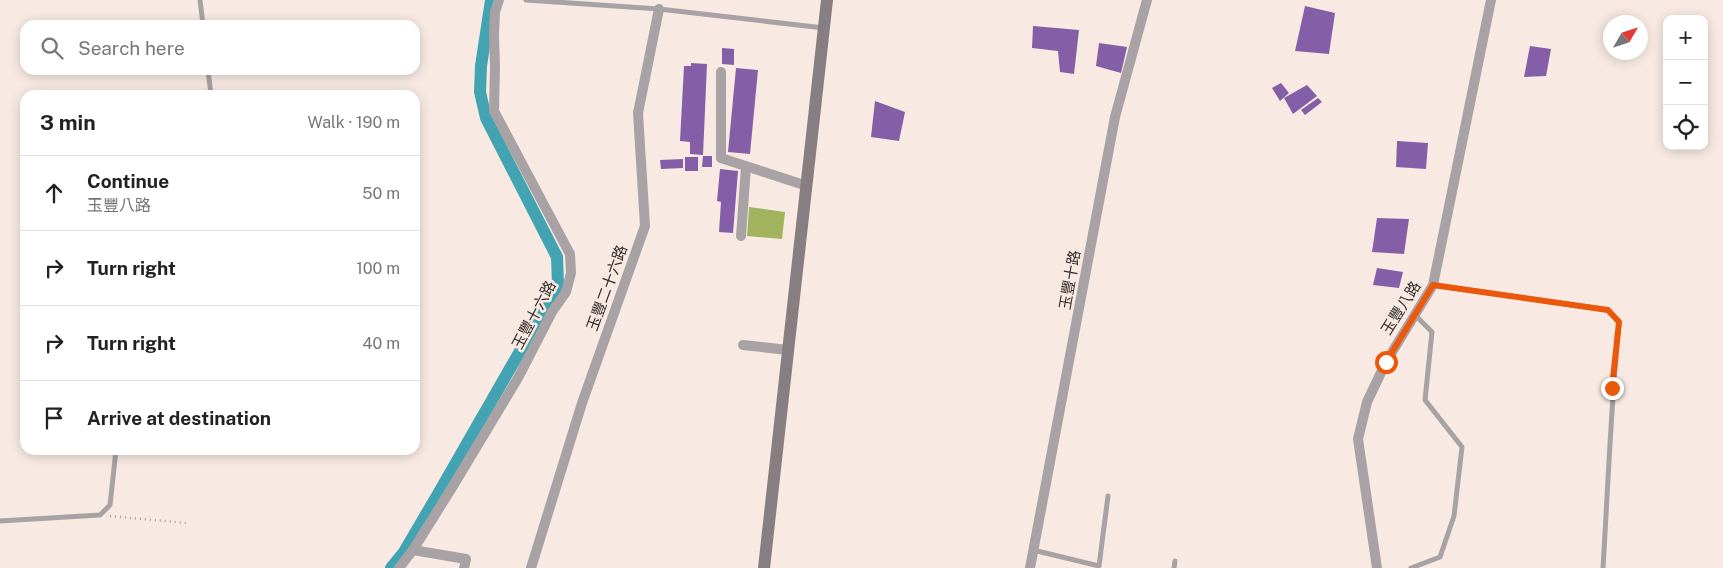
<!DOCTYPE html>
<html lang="en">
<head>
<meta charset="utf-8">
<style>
	body { margin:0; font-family:"Public Sans","Noto Sans TC",sans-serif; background:#f6f6f6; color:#222 }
	.controls { position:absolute; right:15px; top:15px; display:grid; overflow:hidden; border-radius:10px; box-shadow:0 2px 12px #0003 }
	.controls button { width:45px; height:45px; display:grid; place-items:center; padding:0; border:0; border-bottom:1px solid #e0e0e0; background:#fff; color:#222; font:25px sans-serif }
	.compass { position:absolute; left:1603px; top:15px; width:45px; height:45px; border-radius:50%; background:#fff; box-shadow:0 2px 12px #0003; rotate:51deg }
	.stop { position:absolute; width:15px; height:15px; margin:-11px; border:4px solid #ea580c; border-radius:50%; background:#fff }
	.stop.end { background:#ea580c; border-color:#fff; box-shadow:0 1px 5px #0008 }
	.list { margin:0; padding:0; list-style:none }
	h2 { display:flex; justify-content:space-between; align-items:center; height:65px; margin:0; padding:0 20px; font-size:21px }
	h2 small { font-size:16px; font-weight:400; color:#767676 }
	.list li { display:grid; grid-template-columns:32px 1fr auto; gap:15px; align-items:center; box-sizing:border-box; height:75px; padding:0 20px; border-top:1px solid #e0e0e0 }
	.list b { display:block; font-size:19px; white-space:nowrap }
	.list p { margin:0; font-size:16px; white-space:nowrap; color:#767676 }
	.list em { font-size:16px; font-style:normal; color:#767676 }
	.icon { flex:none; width:28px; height:28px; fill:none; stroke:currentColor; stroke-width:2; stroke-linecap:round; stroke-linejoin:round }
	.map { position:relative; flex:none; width:1723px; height:568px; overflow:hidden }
	.search { position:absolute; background:#fff; box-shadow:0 2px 12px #0003; left:20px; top:20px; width:400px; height:55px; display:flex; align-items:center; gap:12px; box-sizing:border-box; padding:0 18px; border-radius:15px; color:#767676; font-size:19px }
	.panel { position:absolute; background:#fff; box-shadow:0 2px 12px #0003; left:20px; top:90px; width:400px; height:365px; border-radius:15px }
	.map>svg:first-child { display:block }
	.forest { fill:#a1b35c }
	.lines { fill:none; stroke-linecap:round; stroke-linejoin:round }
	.canal { stroke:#42a4b2; stroke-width:12 }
	.building { fill:#845ea6 }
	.path { stroke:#a89d98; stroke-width:2.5; stroke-dasharray:1 4; stroke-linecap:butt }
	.service { stroke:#a9a2a4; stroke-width:5 }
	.minor { stroke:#a9a2a4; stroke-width:10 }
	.secondary { stroke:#877e81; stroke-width:12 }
	.route { stroke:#ea580c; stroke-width:6 }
	.labels { text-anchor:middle; stroke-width:5; stroke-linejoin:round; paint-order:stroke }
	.street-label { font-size:15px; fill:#312b29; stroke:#f8eae3 }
</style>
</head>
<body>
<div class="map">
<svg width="1723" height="568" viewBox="0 0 1723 568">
	<rect width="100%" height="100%" fill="#f8eae3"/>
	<polygon class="forest" points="749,207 785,212 782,239 747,236"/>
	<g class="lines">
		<polyline class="canal" points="391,568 404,552 438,494 558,285 557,257 486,118 480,92 481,66 491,0"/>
	</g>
	<g class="building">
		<polygon points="1305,6 1335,13 1329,54 1295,51"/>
		<polygon points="1033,26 1079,30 1074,74 1060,72 1058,51 1032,48"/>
		<polygon points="1099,43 1127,47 1121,73 1096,66"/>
		<polygon points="1530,46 1551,49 1546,76 1524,77"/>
		<polygon points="722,48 734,49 734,65 722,64"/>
		<polygon points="691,63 707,64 703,155 690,154 690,142 680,141 684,66 691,66"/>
		<polygon points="736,68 758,70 750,154 728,152"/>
		<polygon points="1281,83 1289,93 1280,101 1272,88"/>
		<polygon points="1307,85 1317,96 1293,114 1284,98"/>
		<polygon points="1318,98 1322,102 1305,115 1301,110"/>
		<polygon points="875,101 905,112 899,141 871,137"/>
		<polygon points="1397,141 1428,143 1426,169 1396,167"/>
		<polygon points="703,156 712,156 712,167 702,167"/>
		<rect x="685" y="157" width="13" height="14"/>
		<polygon points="683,159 683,168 661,169 660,160"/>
		<polygon points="720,169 738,171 733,233 719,232 721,202 717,201"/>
		<polygon points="1377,218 1409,219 1404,254 1372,252"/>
		<polygon points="1377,268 1403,272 1399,288 1373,285"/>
	</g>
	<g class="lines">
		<polyline class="path" points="110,516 186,523"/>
		<g class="service">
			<polyline points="200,0 203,25"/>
			<polyline points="526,0 659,9 824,28"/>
			<polyline points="208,70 211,95"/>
			<path d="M 1433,285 L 1608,310 L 1619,322 C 1611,404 1608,486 1603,568"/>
			<polyline points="0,521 100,515 110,505 116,450"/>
			<polyline points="1033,550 1099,566 1108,496"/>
			<polyline points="1174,568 1175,561"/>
			<polyline points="1411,568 1440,557 1454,516 1462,447 1425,400 1432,332 1415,315"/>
		</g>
		<g class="minor">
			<polyline points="721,72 721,158 807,186"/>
			<polyline points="741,236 746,167"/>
			<polyline points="743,345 788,350"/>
			<polyline points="413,550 466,559 464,568"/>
			<polyline points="399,568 413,550 453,486 518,378 552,312 566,292 571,273 570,254 494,111 495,67 494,35 495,12 499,0"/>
			<polyline points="531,568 582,403 645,226 638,113 659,9"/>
			<polyline points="1030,568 1115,117 1147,0"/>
			<polyline points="1377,568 1358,439 1367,402 1386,362 1433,285 1491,0"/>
		</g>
		<polyline class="secondary" points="764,568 827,0"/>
	</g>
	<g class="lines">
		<polyline class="route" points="1386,362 1433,285 1608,310 1619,322 1612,388"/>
	</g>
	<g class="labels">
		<g class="street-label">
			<text transform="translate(1070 280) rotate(-80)" y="5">玉豐十路</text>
			<text transform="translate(607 288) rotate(-70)" y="5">玉豐二十六路</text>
			<text transform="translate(1401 308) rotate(-58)" y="5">玉豐八路</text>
			<text transform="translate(534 315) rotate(-62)" y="5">玉豐十六路</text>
		</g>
	</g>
</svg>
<div class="controls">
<button>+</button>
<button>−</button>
<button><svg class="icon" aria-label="locate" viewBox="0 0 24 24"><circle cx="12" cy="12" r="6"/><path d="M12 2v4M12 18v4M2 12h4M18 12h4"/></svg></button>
</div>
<svg class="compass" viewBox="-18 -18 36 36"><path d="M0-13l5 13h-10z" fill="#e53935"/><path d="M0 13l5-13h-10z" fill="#767676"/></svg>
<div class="stop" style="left:1386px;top:362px"></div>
<div class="stop end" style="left:1612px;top:388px"></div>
<div class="search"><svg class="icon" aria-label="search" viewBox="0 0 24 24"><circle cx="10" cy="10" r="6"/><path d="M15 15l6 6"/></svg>Search here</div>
<section class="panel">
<h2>3 min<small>Walk · 190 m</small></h2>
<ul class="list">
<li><svg class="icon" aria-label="ahead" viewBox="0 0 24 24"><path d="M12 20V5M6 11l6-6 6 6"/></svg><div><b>Continue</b><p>玉豐八路</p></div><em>50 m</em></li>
<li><svg class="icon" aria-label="right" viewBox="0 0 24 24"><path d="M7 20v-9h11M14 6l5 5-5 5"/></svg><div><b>Turn right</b></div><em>100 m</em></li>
<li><svg class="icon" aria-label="right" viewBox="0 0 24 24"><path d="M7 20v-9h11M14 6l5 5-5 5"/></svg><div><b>Turn right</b></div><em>40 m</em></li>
<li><svg class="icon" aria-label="arrive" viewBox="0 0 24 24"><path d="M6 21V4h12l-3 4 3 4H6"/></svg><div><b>Arrive at destination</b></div></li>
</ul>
</section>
</div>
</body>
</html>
